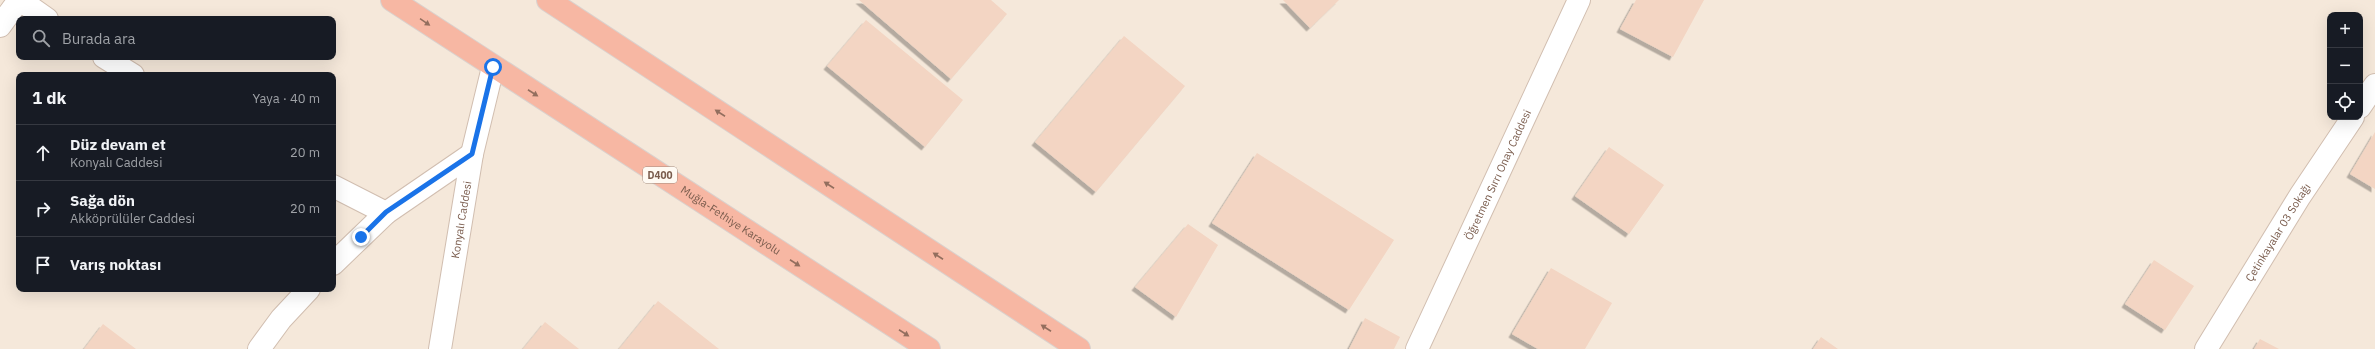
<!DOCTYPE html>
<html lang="tr">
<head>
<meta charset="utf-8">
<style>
	body { margin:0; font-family:"IBM Plex Sans",sans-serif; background:#20242c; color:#f1f3f6 }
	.controls { position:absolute; right:12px; top:12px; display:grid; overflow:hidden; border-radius:8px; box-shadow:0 4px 16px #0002 }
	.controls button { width:36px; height:36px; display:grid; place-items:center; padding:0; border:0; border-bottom:1px solid #363941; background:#171b24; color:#f1f3f6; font:20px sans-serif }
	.stop { position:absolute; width:12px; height:12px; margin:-9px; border:3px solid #1a73e8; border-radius:50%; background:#fff }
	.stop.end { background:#1a73e8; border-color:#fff; box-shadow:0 1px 4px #0008 }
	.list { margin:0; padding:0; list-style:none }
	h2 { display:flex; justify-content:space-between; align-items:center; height:52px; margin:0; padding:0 16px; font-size:17px }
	h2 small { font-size:13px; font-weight:400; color:#9ea1a6 }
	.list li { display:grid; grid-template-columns:26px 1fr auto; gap:12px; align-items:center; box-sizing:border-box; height:56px; padding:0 16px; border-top:1px solid #363941 }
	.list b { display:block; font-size:15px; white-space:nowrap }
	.list p { margin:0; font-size:13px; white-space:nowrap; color:#9ea1a6 }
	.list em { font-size:13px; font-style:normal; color:#9ea1a6 }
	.icon { flex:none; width:22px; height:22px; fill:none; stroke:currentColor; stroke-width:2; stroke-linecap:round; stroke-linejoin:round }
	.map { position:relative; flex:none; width:2375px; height:349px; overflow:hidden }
	.search { position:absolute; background:#171b24; box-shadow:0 4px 16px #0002; left:16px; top:16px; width:320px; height:44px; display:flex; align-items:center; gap:10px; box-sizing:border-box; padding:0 14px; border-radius:8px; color:#9ea1a6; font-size:15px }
	.panel { position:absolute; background:#171b24; box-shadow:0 4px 16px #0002; left:16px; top:72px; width:320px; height:220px; border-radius:8px }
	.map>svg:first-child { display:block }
	.residential { fill:#f5e8da; fill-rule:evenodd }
	.building { fill:#f3d5c3; filter:url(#shadow) }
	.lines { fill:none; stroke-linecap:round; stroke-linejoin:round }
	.minor-casing { stroke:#d1beb0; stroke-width:24 }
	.highway-casing { stroke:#dad1cd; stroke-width:24 }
	.minor { stroke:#fff; stroke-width:22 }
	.highway { stroke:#f7b7a3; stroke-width:22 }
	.oneway { fill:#936e5e }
	.route { stroke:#1a73e8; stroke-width:5 }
	.labels { text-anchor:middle; stroke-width:4; stroke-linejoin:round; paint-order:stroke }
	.shield { fill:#fffaf3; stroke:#a28b7f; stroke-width:1 }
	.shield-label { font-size:10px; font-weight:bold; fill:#7a5c4d }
	.street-label { font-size:11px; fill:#7a5c4d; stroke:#fffaf3 }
</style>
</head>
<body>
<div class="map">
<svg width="2375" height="349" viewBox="0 0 2375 349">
	<defs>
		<filter id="shadow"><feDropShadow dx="-3.5" dy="3.5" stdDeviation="0" flood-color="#0004"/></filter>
	</defs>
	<rect width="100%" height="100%" fill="#fdf6ec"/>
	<path class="residential" d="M 0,0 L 2375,0 L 2375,349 L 0,349 ZM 2330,15 L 2360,15 L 2360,117 L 2330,117 ZM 19,19 L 333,19 L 333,57 L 19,57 ZM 19,75 L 333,75 L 333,289 L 19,289 Z"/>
	<g class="building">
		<polygon points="859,0 991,0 1007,14 951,79"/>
		<polygon points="1283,0 1339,0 1310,28"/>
		<polygon points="1636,0 1704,0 1673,57 1620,29"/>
		<polygon points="866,20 963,100 925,147 827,66"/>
		<polygon points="1124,36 1185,86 1096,192 1035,142"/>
		<polygon points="2375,132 2375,189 2350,174"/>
		<polygon points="1609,147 1664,185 1629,234 1575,196"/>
		<polygon points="1257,153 1394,240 1349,310 1212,223"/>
		<polygon points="1188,224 1218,245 1176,317 1135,287"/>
		<polygon points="2154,260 2194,286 2165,330 2125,304"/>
		<polygon points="1551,268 1612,303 1585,349 1538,349 1512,334"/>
		<polygon points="658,301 719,349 619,349"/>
		<polygon points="1365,318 1400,337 1394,349 1349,349"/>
		<polygon points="545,322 579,349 523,349"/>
		<polygon points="103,324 136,349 84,349"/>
		<polygon points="1821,337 1838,349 1813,349"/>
		<polygon points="2260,339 2279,349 2254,349"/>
	</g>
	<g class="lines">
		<g class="minor-casing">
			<g id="minor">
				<polyline points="20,0 47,19"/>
				<polyline points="0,26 19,0"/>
				<polyline points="104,57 133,75"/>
				<polyline points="2360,107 2375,85"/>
				<polyline points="333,186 386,213"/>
				<polyline points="333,264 386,213 472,154"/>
				<polyline points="259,349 281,319 309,289"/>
				<path id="s1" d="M 440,349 L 472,154 L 493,67"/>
				<path id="s2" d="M 1417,349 L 1579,0"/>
				<path id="s3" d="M 2206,349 L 2300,196 L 2353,117"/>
			</g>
		</g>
		<g class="highway-casing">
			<g id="highway">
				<path id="s4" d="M 392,0 L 929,349"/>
				<polyline points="548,0 1079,349"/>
			</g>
		</g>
		<use href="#minor" class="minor"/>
		<use href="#highway" class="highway"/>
	</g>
	<defs><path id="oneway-solid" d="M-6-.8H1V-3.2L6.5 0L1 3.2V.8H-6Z"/></defs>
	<g class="oneway">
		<use href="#oneway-solid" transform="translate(425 22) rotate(34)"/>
		<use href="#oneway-solid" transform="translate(533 93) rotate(33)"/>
		<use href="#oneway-solid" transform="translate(720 113) rotate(-147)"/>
		<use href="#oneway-solid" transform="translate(829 185) rotate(-147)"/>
		<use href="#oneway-solid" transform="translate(938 256) rotate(-147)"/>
		<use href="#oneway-solid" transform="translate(795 263) rotate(33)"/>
		<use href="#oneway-solid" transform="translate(1046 328) rotate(-147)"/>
		<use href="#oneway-solid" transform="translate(904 333) rotate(33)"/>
	</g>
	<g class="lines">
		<polyline class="route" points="361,237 386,212 472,154 493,67"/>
	</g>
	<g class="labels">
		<rect class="shield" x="643" y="167" width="34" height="16" rx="3"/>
		<g class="shield-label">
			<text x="660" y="179">D400</text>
		</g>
		<g class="street-label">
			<text dy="4" stroke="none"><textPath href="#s2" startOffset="192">Öğretmen Sırrı Onay Caddesi</textPath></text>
			<text dy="4" stroke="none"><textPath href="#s1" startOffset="131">Konyalı Caddesi</textPath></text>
			<text dy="4" stroke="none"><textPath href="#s4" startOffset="404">Muğla-Fethiye Karayolu</textPath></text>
			<text dy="4" stroke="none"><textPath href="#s3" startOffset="137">Çetinkayalar 03 Sokağı</textPath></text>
		</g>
	</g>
</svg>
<div class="controls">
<button>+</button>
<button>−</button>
<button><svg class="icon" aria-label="locate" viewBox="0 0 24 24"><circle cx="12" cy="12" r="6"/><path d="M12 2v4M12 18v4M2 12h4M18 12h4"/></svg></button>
</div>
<div class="stop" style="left:493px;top:67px"></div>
<div class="stop end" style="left:361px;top:237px"></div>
<div class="search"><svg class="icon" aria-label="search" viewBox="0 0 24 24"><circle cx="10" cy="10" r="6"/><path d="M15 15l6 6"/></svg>Burada ara</div>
<section class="panel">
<h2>1 dk<small>Yaya · 40 m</small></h2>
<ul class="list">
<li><svg class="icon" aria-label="ahead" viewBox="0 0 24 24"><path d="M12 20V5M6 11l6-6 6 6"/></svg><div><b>Düz devam et</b><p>Konyalı Caddesi</p></div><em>20 m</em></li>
<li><svg class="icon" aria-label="right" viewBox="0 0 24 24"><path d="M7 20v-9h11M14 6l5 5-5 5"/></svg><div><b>Sağa dön</b><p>Akköprülüler Caddesi</p></div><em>20 m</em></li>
<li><svg class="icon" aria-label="arrive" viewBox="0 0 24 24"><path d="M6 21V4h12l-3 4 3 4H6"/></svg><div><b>Varış noktası</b></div></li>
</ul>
</section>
</div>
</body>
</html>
